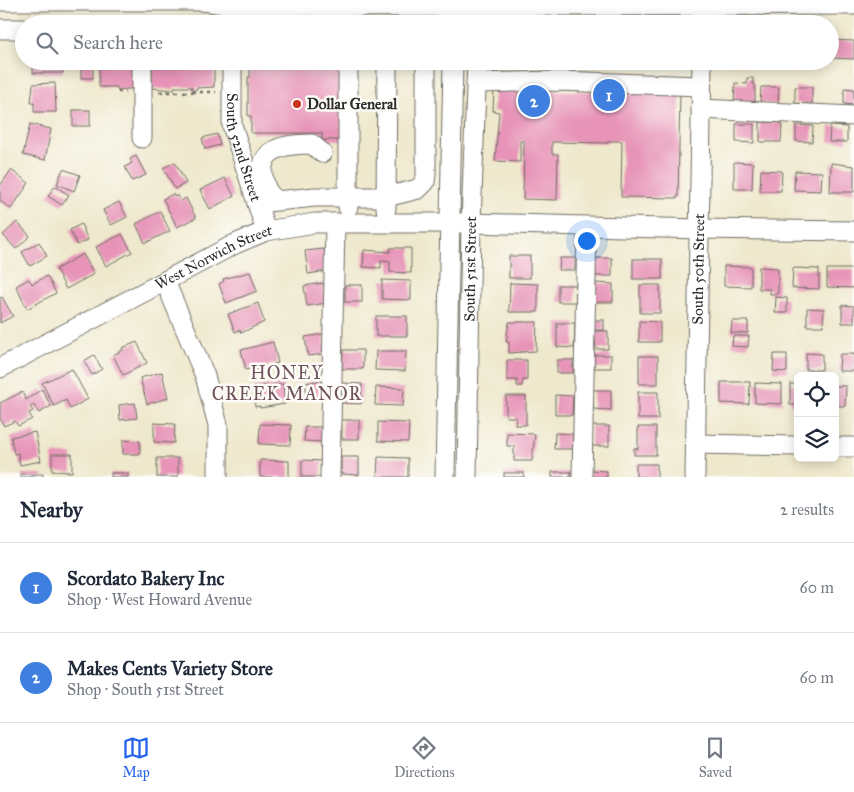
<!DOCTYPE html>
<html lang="en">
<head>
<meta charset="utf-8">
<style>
	body { margin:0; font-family:"IM FELL Great Primer",serif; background:#f6f6f7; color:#1f2937 }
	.controls { position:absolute; right:15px; bottom:15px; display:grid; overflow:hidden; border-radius:8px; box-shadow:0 2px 12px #0003 }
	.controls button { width:45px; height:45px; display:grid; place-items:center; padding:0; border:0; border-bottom:1px solid #e0e1e3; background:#fff; color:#1f2937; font:25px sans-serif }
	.you { position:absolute; left:586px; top:240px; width:18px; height:18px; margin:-12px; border:4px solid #fff; border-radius:50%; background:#1a73e8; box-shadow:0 0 0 8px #1a73e833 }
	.badge { display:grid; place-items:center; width:32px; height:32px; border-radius:50%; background:#2563eb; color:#fff; font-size:16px; font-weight:700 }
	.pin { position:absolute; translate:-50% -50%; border:2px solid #fff; box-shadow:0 1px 5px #0006 }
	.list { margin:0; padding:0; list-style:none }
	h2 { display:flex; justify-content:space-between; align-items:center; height:65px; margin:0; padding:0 20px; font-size:21px }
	h2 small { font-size:16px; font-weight:400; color:#747a83 }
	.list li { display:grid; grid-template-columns:32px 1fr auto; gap:15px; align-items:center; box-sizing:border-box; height:90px; padding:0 20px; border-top:1px solid #e0e1e3 }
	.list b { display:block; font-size:19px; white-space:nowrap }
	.list p { margin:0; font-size:16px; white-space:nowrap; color:#747a83 }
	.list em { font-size:16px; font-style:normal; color:#747a83 }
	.icon { flex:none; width:28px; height:28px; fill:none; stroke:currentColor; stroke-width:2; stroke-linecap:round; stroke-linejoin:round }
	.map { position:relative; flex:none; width:854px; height:477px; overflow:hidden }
	.search { position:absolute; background:#fff; box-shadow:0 2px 12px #0003; left:15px; right:15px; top:15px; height:55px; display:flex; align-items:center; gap:12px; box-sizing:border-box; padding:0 18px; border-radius:28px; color:#747a83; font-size:19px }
	.sheet { height:245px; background:#fff }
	nav { display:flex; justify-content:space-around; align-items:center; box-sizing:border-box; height:70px; border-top:1px solid #e0e1e3; background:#fff; font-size:14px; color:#747a83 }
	nav a { display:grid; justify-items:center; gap:2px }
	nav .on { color:#2563eb }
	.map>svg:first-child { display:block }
	.building { fill:#e794b8 }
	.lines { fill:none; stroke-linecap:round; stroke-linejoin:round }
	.minor-casing { stroke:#6f6d63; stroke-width:21 }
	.path { stroke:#6f6d63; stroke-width:2.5; stroke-dasharray:4 4; stroke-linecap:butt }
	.minor { stroke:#fff; stroke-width:19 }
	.poi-dot { fill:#c8321e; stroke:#fdfcf7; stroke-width:2 }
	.labels { text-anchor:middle; stroke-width:5; stroke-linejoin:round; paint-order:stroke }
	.poi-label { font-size:15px; font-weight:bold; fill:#2b2b2b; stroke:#fdfcf7; text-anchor:start }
	.street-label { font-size:15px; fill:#2b2b2b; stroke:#fdfcf7 }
	.quarter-label { font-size:18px; letter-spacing:1px; fill:#6d505c; stroke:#fdfcf7 }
</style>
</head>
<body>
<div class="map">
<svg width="854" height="477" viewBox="0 0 854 477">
	<rect width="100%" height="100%" fill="#fdfcf7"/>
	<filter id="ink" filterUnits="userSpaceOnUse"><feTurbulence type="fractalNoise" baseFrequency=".02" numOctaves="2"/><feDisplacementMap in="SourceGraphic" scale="10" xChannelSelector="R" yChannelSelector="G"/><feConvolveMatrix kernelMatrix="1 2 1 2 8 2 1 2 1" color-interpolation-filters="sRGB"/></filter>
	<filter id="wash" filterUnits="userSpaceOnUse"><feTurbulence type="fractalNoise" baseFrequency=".0096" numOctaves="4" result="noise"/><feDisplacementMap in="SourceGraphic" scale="20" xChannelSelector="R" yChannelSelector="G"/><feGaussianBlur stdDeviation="1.12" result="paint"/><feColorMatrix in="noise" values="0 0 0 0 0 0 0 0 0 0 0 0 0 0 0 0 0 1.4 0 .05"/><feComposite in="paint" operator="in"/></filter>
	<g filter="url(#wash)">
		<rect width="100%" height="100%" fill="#eee8cc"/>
		<g id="blocks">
			<g class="building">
				<polygon points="831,40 854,41 854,59 831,58"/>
				<rect x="33" y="61" width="30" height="12"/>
				<rect x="81" y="61" width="12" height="17"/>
				<polygon points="99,61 140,61 140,88 117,90 117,87 99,87"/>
				<polygon points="152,61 214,61 214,87 196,88 196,90 192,90 192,87 174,87 174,90 152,88"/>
				<polygon points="250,61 344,61 345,140 322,140 322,133 251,133 251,116 248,116 248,77 250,77"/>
				<polygon points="747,78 753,78 753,84 755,84 755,103 734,103 735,83 747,84"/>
				<polygon points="55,83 56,112 34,112 34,103 31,103 33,84"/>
				<polygon points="761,87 779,87 778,104 760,103"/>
				<polygon points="795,87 812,87 812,104 795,103"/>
				<polygon points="844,88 854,89 854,105 844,104"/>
				<polygon points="494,90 680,92 678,198 621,197 622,141 608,141 608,143 552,142 552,154 558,154 557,200 523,199 524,141 520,141 520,162 495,161 499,112 493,111"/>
				<rect x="73" y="110" width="17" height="16"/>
				<polygon points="760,122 782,123 781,142 760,142"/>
				<polygon points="30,124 51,129 45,160 23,155"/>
				<polygon points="736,124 754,124 754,143 736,142"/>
				<polygon points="796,125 813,126 812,142 796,141"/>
				<polygon points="830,126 847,127 847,142 829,142"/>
				<polygon points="217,134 220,145 205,149 202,138"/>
				<polygon points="136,156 146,175 132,181 125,167 132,163 130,159"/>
				<polygon points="175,162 186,183 175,189 163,168"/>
				<polygon points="734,162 753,163 752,189 734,189"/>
				<polygon points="831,163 854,166 854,192 830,192"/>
				<polygon points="63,169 80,175 74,191 57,184"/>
				<polygon points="11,170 29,183 11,209 0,201 0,186"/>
				<polygon points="761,170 782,171 781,191 760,191"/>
				<polygon points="795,171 822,172 821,191 794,190"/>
				<polygon points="225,178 234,196 210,209 200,190"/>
				<polygon points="55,186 69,195 62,205 48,196"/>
				<polygon points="173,194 175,197 178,195 181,201 186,198 196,218 177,227 163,199"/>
				<polygon points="119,202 127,217 111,225 103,210"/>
				<polygon points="160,211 170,231 145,243 136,224"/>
				<polygon points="17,222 30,236 16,249 3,235"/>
				<polygon points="81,224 88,240 77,245 70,230"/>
				<polygon points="122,234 132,252 106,266 96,247"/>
				<polygon points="39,242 47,256 30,266 22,252"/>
				<polygon points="390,248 411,248 411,273 390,272 390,262 381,261 381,268 363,267 364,250 390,252"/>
				<polygon points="324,249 327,271 308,274 305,251"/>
				<polygon points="83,254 94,274 66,289 56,269"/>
				<rect x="509" y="256" width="21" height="22"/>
				<polygon points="560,258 575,258 575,270 559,270"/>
				<polygon points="595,258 612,258 612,276 594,276"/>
				<rect x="633" y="259" width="29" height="20"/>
				<polygon points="724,266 751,267 751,287 724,286"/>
				<polygon points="759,267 778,268 778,294 770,294 770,289 759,289"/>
				<polygon points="793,268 819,269 819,289 792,288"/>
				<polygon points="827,269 854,269 854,288 827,287"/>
				<polygon points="250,272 257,291 226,303 219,284 224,281 223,279"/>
				<polygon points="47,276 56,293 27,309 16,286 29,279 32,284"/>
				<polygon points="382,280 411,281 411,300 382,299"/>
				<polygon points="323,283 327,303 307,306 304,286"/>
				<polygon points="510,283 538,284 538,312 509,312"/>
				<polygon points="596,283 613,284 613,302 595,302"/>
				<rect x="345" y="285" width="17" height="17"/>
				<rect x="558" y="285" width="18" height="17"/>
				<rect x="640" y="285" width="20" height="28"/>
				<polygon points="2,297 13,316 0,323 0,298"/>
				<polygon points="776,297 787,298 787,313 775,313"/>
				<polygon points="258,303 264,322 241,333 240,330 235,332 228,314"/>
				<polygon points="842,305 854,306 854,323 842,323"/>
				<polygon points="807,308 824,309 823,326 807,326"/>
				<rect x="376" y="316" width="31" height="20"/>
				<rect x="594" y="320" width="10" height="10"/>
				<polygon points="639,321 660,322 660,342 639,342"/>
				<polygon points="732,321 748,321 748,333 731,333"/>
				<polygon points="509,322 537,322 536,351 509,353 509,342 506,342"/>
				<polygon points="557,323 575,323 574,348 557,347"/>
				<polygon points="594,331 608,331 608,349 596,349"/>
				<polygon points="324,334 326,354 308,356 305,337"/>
				<polygon points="733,336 749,336 748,347 732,346"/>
				<polygon points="137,342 147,363 123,375 113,355 123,350 122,348"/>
				<polygon points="273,342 278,363 252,371 251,368 246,370 241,350"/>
				<polygon points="343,350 363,350 363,369 342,369"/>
				<polygon points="376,351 406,351 405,371 375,370"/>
				<polygon points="806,353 822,354 822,370 806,370"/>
				<polygon points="774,354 787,354 787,372 773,371"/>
				<polygon points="840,354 854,354 854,371 839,371"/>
				<polygon points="94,355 102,369 92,375 84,361"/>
				<rect x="594" y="355" width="17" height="13"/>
				<rect x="639" y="356" width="19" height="28"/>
				<polygon points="507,360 527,360 527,380 523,380 522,386 517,386 517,380 507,380"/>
				<rect x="557" y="360" width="16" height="13"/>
				<polygon points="72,369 88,399 70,409 66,400 54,406 42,383"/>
				<polygon points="162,372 168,398 147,404 140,378"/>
				<polygon points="323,380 326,397 308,400 305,383"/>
				<polygon points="721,382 750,382 749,404 721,403"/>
				<polygon points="342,383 362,384 361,404 342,403"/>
				<polygon points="755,383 782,384 782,404 755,403"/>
				<polygon points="283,384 285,404 260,408 260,406 255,407 253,387"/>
				<rect x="790" y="384" width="8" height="21"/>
				<polygon points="835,386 846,386 845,406 835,406"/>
				<polygon points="376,387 404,388 403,406 375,405"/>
				<polygon points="42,389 51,406 39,413 34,405 30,407 33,411 29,413 32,419 18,426 15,421 4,426 0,418 0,403 22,392 26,400"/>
				<polygon points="593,390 611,390 611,410 593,409"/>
				<rect x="638" y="392" width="20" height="27"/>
				<polygon points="555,395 573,396 572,415 555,415"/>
				<polygon points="506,396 526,396 526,425 515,425 516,417 506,417"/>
				<polygon points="135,403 137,418 120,420 119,405"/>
				<rect x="342" y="420" width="17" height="19"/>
				<polygon points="378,422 409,423 408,442 378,441"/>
				<polygon points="154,423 175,424 174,443 154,442"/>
				<polygon points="260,424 291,425 290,445 259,444"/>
				<rect x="591" y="426" width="18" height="20"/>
				<polygon points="305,427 322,427 322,442 304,441"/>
				<polygon points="638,427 656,427 656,455 634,455 634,448 638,449"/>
				<polygon points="35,432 41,461 20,465 18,453 14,454 11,437"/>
				<polygon points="507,433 535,434 532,461 514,461 514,446 507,446"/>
				<polygon points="555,433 573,434 573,449 554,449"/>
				<polygon points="123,440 140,441 140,454 123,454"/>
				<polygon points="52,454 72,454 72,472 52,471"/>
				<polygon points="341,457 359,457 359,475 341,474"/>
				<polygon points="378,457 408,458 408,477 377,477"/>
				<rect x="157" y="458" width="21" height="19"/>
				<polygon points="260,460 289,461 289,477 260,477"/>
				<polygon points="302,460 322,461 321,477 302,477"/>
				<rect x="636" y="464" width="21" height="13"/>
				<polygon points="590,470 607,471 607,477 590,477"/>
				<rect x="552" y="472" width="19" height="5"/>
				<rect x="111" y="473" width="17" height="4"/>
				<rect x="504" y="473" width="20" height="4"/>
				<rect x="21" y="474" width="22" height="3"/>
			</g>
		</g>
	</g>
	<g filter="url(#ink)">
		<use href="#blocks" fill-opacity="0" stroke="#6f6d63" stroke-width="1"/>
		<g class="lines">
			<g class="minor-casing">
				<g id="minor">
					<polyline points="230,0 231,24"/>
					<polyline points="0,1 202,1 231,5 342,7 854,5"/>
					<polyline points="703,24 704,0"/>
					<polyline points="0,29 24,29"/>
					<polyline points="142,61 142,138"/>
					<path id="s1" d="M 232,61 L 232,125 L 266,231"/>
					<polyline points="476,83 558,81 701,86"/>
					<polyline points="701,109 854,116"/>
					<path d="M 277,200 C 269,195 266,190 264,181 C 256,147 286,144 312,144 L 322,153"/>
					<polyline points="257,203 315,197 386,197 418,189 425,182 426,174 426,61"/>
					<polyline points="348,207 348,61"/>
					<polyline points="386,209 387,61"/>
					<polyline points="165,281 205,376 218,425 218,477"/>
					<path id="s2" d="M 0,368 L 235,244 L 266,231 L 315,223 L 471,223 L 700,229 L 854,231"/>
					<polyline points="696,444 798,446"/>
					<polyline points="835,447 854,447"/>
					<polyline points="330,477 335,223"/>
					<polyline points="445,477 453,61"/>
					<path id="s3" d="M 467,477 L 471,223 L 477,61"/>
					<polyline points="582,477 587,227"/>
					<path id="s4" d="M 695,477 L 702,61"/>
				</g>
			</g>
			<g class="path">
				<polyline points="119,90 119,92 126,92"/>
				<polyline points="159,92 216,92"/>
			</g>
			<use href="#minor" class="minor"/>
		</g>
	</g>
	<circle class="poi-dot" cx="297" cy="104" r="5"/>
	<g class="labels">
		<g class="poi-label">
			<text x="307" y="109">Dollar General</text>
		</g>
		<g class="street-label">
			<text dy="5" stroke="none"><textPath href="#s1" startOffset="88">South 52nd Street</textPath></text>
			<text dy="5" stroke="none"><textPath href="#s2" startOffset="241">West Norwich Street</textPath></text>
			<text dy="5" stroke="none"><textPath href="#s3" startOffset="208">South 51st Street</textPath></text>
			<text dy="5" stroke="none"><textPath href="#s4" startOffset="208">South 50th Street</textPath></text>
		</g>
		<g class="quarter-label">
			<text x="287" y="379">HONEY<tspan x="287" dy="21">CREEK MANOR</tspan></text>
		</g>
	</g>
</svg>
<div class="controls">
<button><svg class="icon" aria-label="locate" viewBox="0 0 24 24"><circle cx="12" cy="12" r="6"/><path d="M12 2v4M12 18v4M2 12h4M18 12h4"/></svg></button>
<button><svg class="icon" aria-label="layers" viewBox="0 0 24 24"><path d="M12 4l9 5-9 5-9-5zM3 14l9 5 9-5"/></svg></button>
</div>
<div class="you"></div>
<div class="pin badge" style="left:609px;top:95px;background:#3f7fe0">1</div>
<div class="pin badge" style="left:534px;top:101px;background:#3f7fe0">2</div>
<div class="search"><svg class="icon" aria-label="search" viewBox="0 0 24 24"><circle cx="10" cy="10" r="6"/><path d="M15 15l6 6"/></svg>Search here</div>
</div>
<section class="sheet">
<h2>Nearby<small>2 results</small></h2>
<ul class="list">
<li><span class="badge" style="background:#3f7fe0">1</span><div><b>Scordato Bakery Inc</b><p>Shop · West Howard Avenue</p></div><em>60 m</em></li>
<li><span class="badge" style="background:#3f7fe0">2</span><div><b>Makes Cents Variety Store</b><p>Shop · South 51st Street</p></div><em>60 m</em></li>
</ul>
</section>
<nav>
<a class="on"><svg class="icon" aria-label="map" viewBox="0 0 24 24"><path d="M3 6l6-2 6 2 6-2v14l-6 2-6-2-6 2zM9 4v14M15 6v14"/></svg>Map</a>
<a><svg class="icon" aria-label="directions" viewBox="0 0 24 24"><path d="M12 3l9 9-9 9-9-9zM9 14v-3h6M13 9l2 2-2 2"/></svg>Directions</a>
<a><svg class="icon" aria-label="saved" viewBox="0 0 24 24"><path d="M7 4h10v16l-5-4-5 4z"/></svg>Saved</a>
</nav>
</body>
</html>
